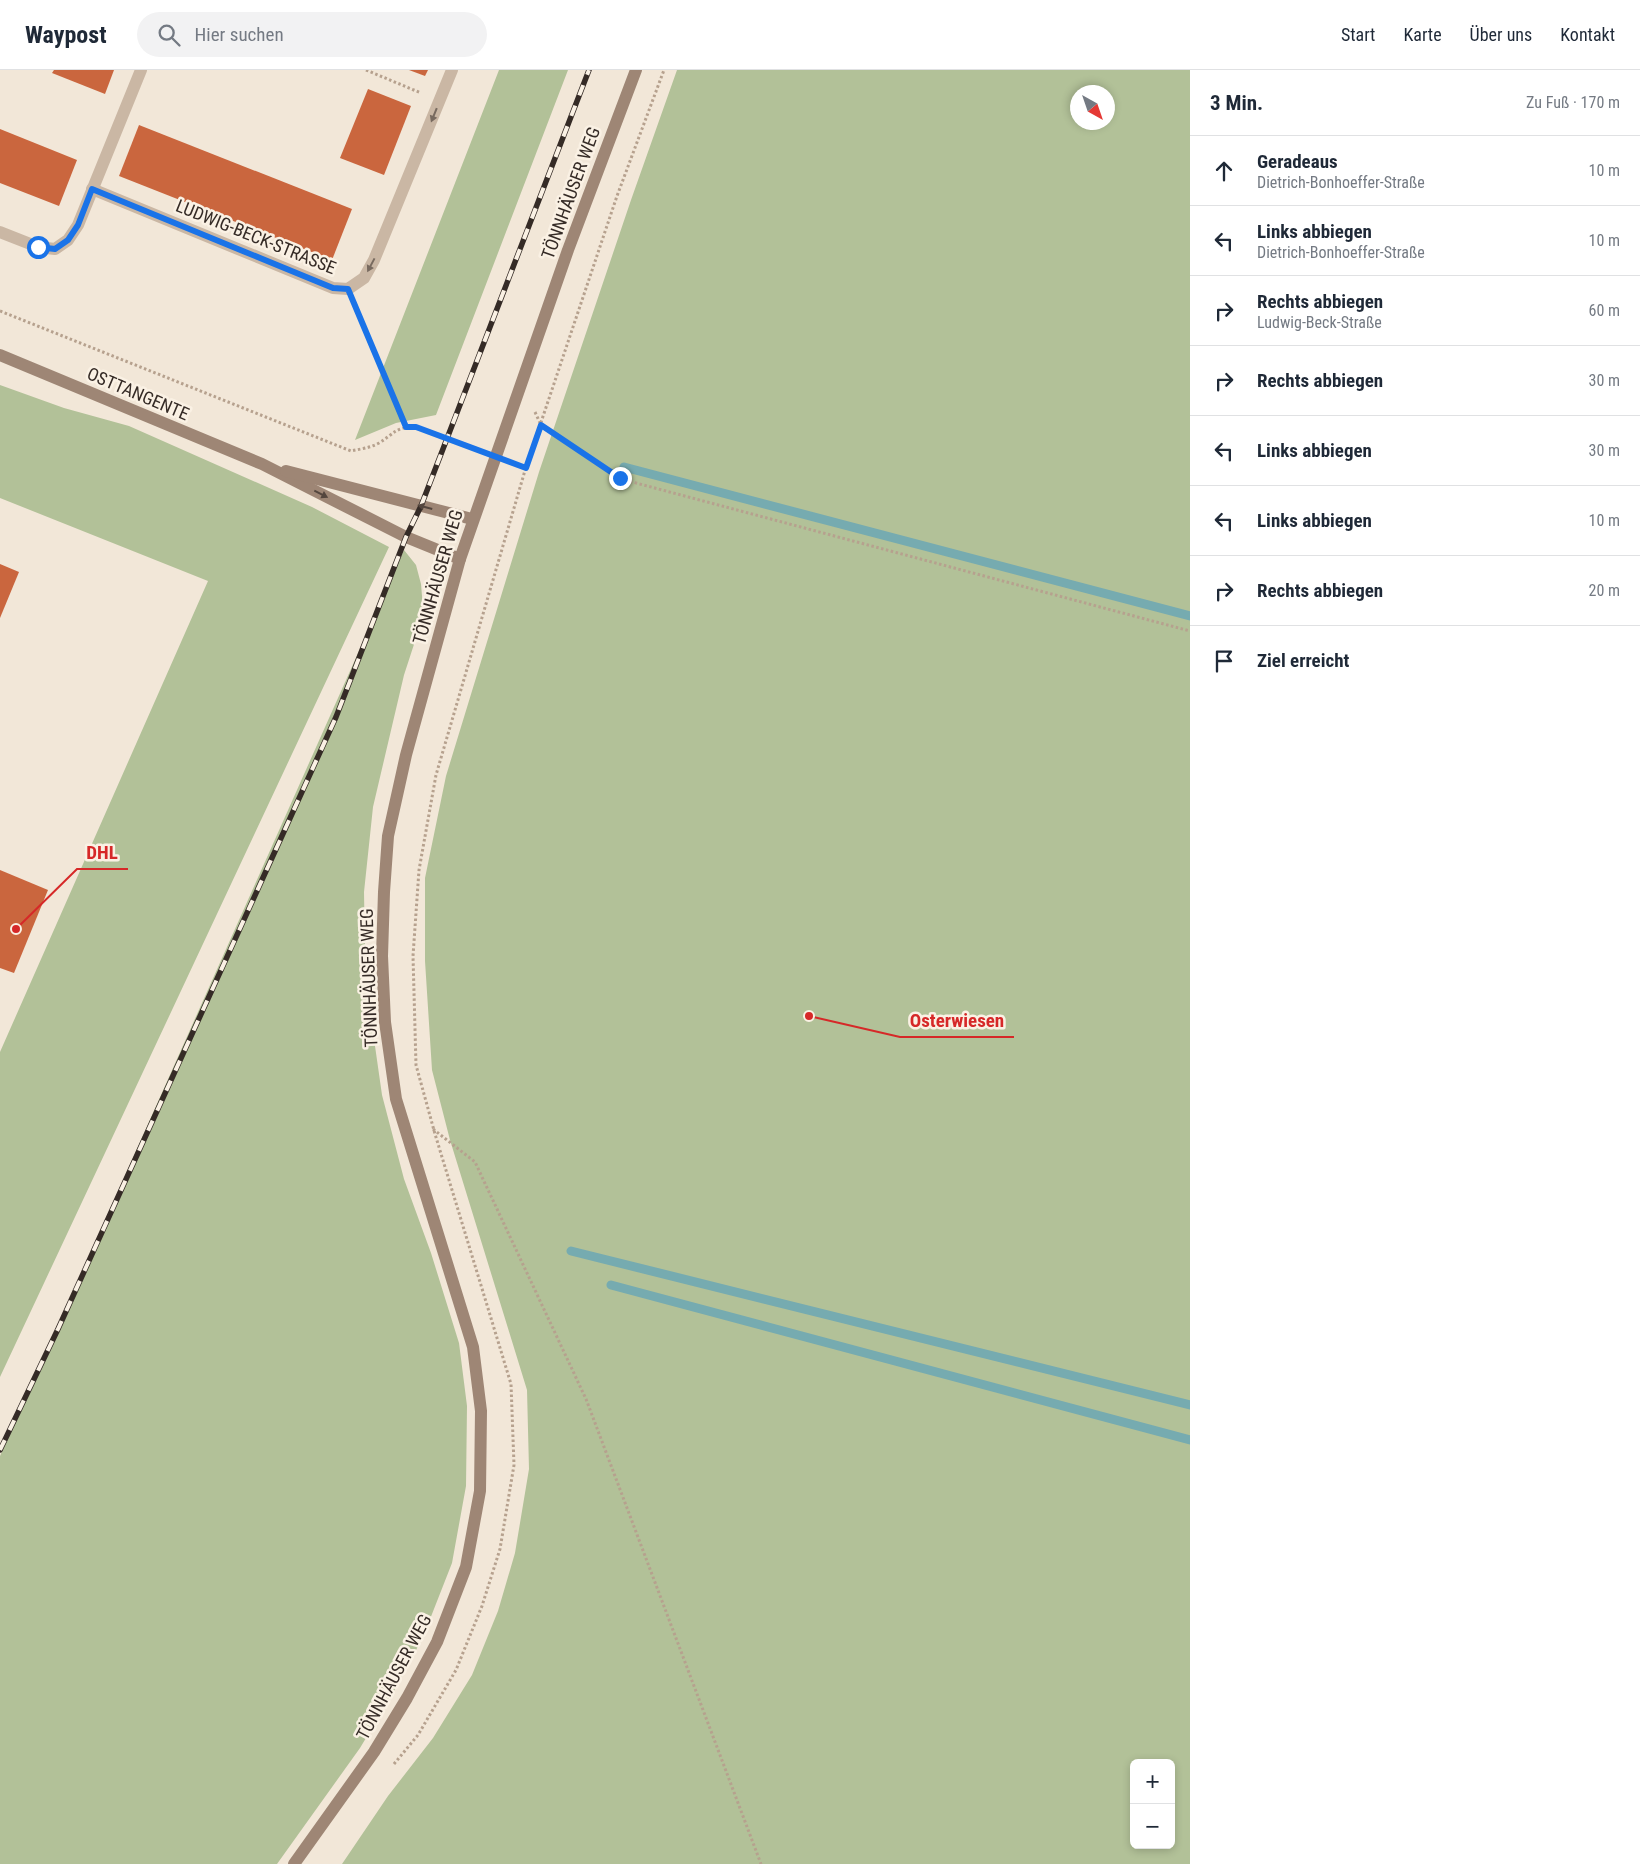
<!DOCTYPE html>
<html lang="de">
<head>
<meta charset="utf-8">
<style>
	body { margin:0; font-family:"Roboto Condensed",sans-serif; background:#f2f2f3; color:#1f2937 }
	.controls { position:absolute; right:15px; bottom:15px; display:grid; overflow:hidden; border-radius:8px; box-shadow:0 2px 8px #0003 }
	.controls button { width:45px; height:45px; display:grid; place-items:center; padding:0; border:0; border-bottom:1px solid #e0e1e3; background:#fff; color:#1f2937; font:25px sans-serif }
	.compass { position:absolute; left:1070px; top:15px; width:45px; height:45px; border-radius:50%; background:#fff; box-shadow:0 2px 8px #0003; rotate:140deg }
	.stop { position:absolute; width:15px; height:15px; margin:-11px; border:4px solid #1a73e8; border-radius:50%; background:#fff }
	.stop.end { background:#1a73e8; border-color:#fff; box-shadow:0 1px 5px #0008 }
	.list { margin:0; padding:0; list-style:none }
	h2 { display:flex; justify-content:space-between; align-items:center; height:65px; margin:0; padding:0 20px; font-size:21px }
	h2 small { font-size:16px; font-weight:400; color:#747a83 }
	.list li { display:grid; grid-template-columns:32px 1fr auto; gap:15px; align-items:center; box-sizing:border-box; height:70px; padding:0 20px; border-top:1px solid #e0e1e3 }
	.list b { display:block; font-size:19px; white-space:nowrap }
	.list p { margin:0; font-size:16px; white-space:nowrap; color:#747a83 }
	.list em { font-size:16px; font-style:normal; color:#747a83 }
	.icon { flex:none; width:28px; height:28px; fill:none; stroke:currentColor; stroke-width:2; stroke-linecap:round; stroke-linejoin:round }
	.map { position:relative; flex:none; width:1190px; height:1794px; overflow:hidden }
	header { display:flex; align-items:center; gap:30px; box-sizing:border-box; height:70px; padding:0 25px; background:#fff; border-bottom:1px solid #e0e1e3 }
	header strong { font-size:24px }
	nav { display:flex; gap:28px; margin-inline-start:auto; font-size:18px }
	.search { width:350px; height:45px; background:#f2f2f3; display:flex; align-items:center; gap:12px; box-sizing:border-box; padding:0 18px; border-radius:28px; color:#747a83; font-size:19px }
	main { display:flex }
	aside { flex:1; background:#fff }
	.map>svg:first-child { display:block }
	.green { fill:#b2c198; fill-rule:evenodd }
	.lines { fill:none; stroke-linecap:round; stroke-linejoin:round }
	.stream { stroke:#76abb0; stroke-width:9 }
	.building { fill:#ca663e }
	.path { stroke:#b6a18e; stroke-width:3; stroke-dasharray:2.5 2.5; stroke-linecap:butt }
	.minor { stroke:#cab7a4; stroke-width:12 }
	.secondary { stroke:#9e8675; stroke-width:12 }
	.rail-casing { stroke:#352b26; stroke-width:5.5 }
	.rail { stroke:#faf1e4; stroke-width:4; stroke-dasharray:11; stroke-linecap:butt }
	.oneway { fill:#786a5f }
	.oneway2 { fill:#54463e }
	.route { stroke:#1a73e8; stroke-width:6 }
	.labels { text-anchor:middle; stroke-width:5; stroke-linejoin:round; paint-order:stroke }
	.street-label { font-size:18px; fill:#352b26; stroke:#faf1e4 }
	.leader { fill:none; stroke:#d62828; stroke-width:2 }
	.callout-dot { fill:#d62828; stroke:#faf1e4; stroke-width:2 }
	.callout-label { font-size:19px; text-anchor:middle; font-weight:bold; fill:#d62828; stroke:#faf1e4; stroke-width:5; stroke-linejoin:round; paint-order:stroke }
</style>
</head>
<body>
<header>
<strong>Waypost</strong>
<div class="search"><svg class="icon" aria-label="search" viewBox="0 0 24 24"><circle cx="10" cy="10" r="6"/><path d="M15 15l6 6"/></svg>Hier suchen</div>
<nav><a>Start</a><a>Karte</a><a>Über uns</a><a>Kontakt</a></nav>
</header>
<main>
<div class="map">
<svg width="1190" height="1794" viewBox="0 0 1190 1794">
	<rect width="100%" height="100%" fill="#f2e7d8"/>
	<g class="green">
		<polygon points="499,0 568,0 436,345 396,353 355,370"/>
		<path d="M 677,0 L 1190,0 L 1190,1794 L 342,1794 L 388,1726 L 433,1668 L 472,1605 L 498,1541 L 515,1483 L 529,1399 L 527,1320 L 450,1070 L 432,1000 L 425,891 L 425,808 L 446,706 L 539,402 L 631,130 ZM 1078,22 L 1108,22 L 1108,52 L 1078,52 ZM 1134,1693 L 1171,1693 L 1171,1775 L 1134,1775 Z"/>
		<polygon points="0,315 64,338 129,356 312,437 389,477 0,1307 0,982 208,511 0,428"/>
		<polygon points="404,480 416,495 421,514 423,538 418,562 404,605 373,737 364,822 365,883 371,948 382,1025 404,1109 431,1183 459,1273 467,1336 466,1416 452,1493 423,1567 393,1623 360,1678 277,1794 0,1794 0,1386"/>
	</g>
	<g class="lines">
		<g class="stream">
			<polyline points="624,397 1190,546"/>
			<polyline points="571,1181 1190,1335"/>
			<polyline points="611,1215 1190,1370"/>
		</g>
	</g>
	<g class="building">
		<polygon points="54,0 114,0 105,24 52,3"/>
		<polygon points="409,0 428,0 425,6"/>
		<polygon points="368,19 411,36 384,105 340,88"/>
		<polygon points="139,55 352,139 332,190 119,106"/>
		<polygon points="0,59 77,90 59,136 0,113"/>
		<polygon points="0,494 19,502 0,548"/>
		<polygon points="0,800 48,820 14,903 0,898"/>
	</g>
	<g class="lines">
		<g class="path">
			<polyline points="366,0 421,23"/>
			<polyline points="356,238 406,357"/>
			<path d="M 0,241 L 351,381 C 360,379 370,378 379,373 C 395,363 395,357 416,357 L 478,379"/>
			<polyline points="535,342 541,355 621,409 1190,561"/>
			<polyline points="433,1059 475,1092 586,1329 761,1794"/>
			<polyline points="394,1694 418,1665 456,1600 482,1536 500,1479 514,1395 511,1314 435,1064 416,995 413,886 419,800 436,705 526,397 617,126 664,0"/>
		</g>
		<g class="minor">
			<polyline points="92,119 333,218 348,219 364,208 374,190 452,0"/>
			<polyline points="0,162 38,177 55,179 68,170 78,155 141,0"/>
		</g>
		<g class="secondary">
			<polyline points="0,285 262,394 406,467 460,489"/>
			<polyline points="286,401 472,449"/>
			<polyline points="294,1794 374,1682 407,1628 437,1572 466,1497 480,1421 481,1341 473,1277 396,1029 385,952 382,886 384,822 388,766 406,685 460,489 568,180 636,0"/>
		</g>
		<g class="rail-casing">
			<polyline id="rail" points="0,1380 58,1259 336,647 406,467 421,436 589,0"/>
		</g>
		<use href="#rail" class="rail"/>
	</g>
	<defs><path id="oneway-solid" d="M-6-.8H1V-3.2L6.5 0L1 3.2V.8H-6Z" transform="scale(1.25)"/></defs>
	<g class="oneway">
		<use href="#oneway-solid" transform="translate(434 45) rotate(112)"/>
		<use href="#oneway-solid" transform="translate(371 195) rotate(118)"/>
	</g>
	<g class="oneway2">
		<use href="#oneway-solid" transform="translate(321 424) rotate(27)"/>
		<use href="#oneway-solid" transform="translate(425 437) rotate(-165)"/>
	</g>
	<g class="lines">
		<polyline class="route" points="38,177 55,179 68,170 78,155 92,119 333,218 348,219 406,357 416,357 526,398 541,355 620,408"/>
	</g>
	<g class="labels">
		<g class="street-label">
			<text transform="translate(571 123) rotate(-70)" y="6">TÖNNHÄUSER WEG</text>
			<text transform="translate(256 167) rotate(22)" y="6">LUDWIG-BECK-STRASSE</text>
			<text transform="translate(138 324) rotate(23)" y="6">OSTTANGENTE</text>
			<text transform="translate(438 507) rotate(-74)" y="6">TÖNNHÄUSER WEG</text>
			<text transform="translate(369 908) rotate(-92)" y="6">TÖNNHÄUSER WEG</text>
			<text transform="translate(394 1607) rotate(-62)" y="6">TÖNNHÄUSER WEG</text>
		</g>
	</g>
	<path class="leader" d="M16 859L77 799H128M809 946L900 967H1014"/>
	<g class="callout-dot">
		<circle cx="16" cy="859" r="5"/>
		<circle cx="809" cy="946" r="5"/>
	</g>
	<g class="callout-label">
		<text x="102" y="789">DHL</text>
		<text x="957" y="957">Osterwiesen</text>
	</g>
</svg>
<div class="controls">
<button>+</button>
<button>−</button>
</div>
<svg class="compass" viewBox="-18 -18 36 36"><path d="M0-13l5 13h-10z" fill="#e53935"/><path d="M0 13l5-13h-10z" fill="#747a83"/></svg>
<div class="stop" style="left:38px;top:177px"></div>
<div class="stop end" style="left:620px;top:408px"></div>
</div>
<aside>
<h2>3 Min.<small>Zu Fuß · 170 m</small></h2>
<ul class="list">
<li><svg class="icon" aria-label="ahead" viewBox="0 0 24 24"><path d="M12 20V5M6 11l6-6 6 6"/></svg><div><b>Geradeaus</b><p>Dietrich-Bonhoeffer-Straße</p></div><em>10 m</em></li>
<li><svg class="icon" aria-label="left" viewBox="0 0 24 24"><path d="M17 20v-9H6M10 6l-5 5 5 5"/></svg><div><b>Links abbiegen</b><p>Dietrich-Bonhoeffer-Straße</p></div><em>10 m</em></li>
<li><svg class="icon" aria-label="right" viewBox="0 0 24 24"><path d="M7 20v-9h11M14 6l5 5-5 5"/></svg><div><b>Rechts abbiegen</b><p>Ludwig-Beck-Straße</p></div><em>60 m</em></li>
<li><svg class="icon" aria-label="right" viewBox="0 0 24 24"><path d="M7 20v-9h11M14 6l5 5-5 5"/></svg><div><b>Rechts abbiegen</b></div><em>30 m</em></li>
<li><svg class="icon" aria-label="left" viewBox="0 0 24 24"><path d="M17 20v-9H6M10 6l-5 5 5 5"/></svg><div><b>Links abbiegen</b></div><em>30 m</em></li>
<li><svg class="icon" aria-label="left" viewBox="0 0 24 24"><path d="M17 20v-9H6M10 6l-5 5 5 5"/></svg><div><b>Links abbiegen</b></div><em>10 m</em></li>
<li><svg class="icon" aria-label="right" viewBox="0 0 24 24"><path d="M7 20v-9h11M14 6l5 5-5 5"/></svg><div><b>Rechts abbiegen</b></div><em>20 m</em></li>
<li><svg class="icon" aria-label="arrive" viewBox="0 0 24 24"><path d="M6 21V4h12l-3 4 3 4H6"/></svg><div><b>Ziel erreicht</b></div></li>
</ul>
</aside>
</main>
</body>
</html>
